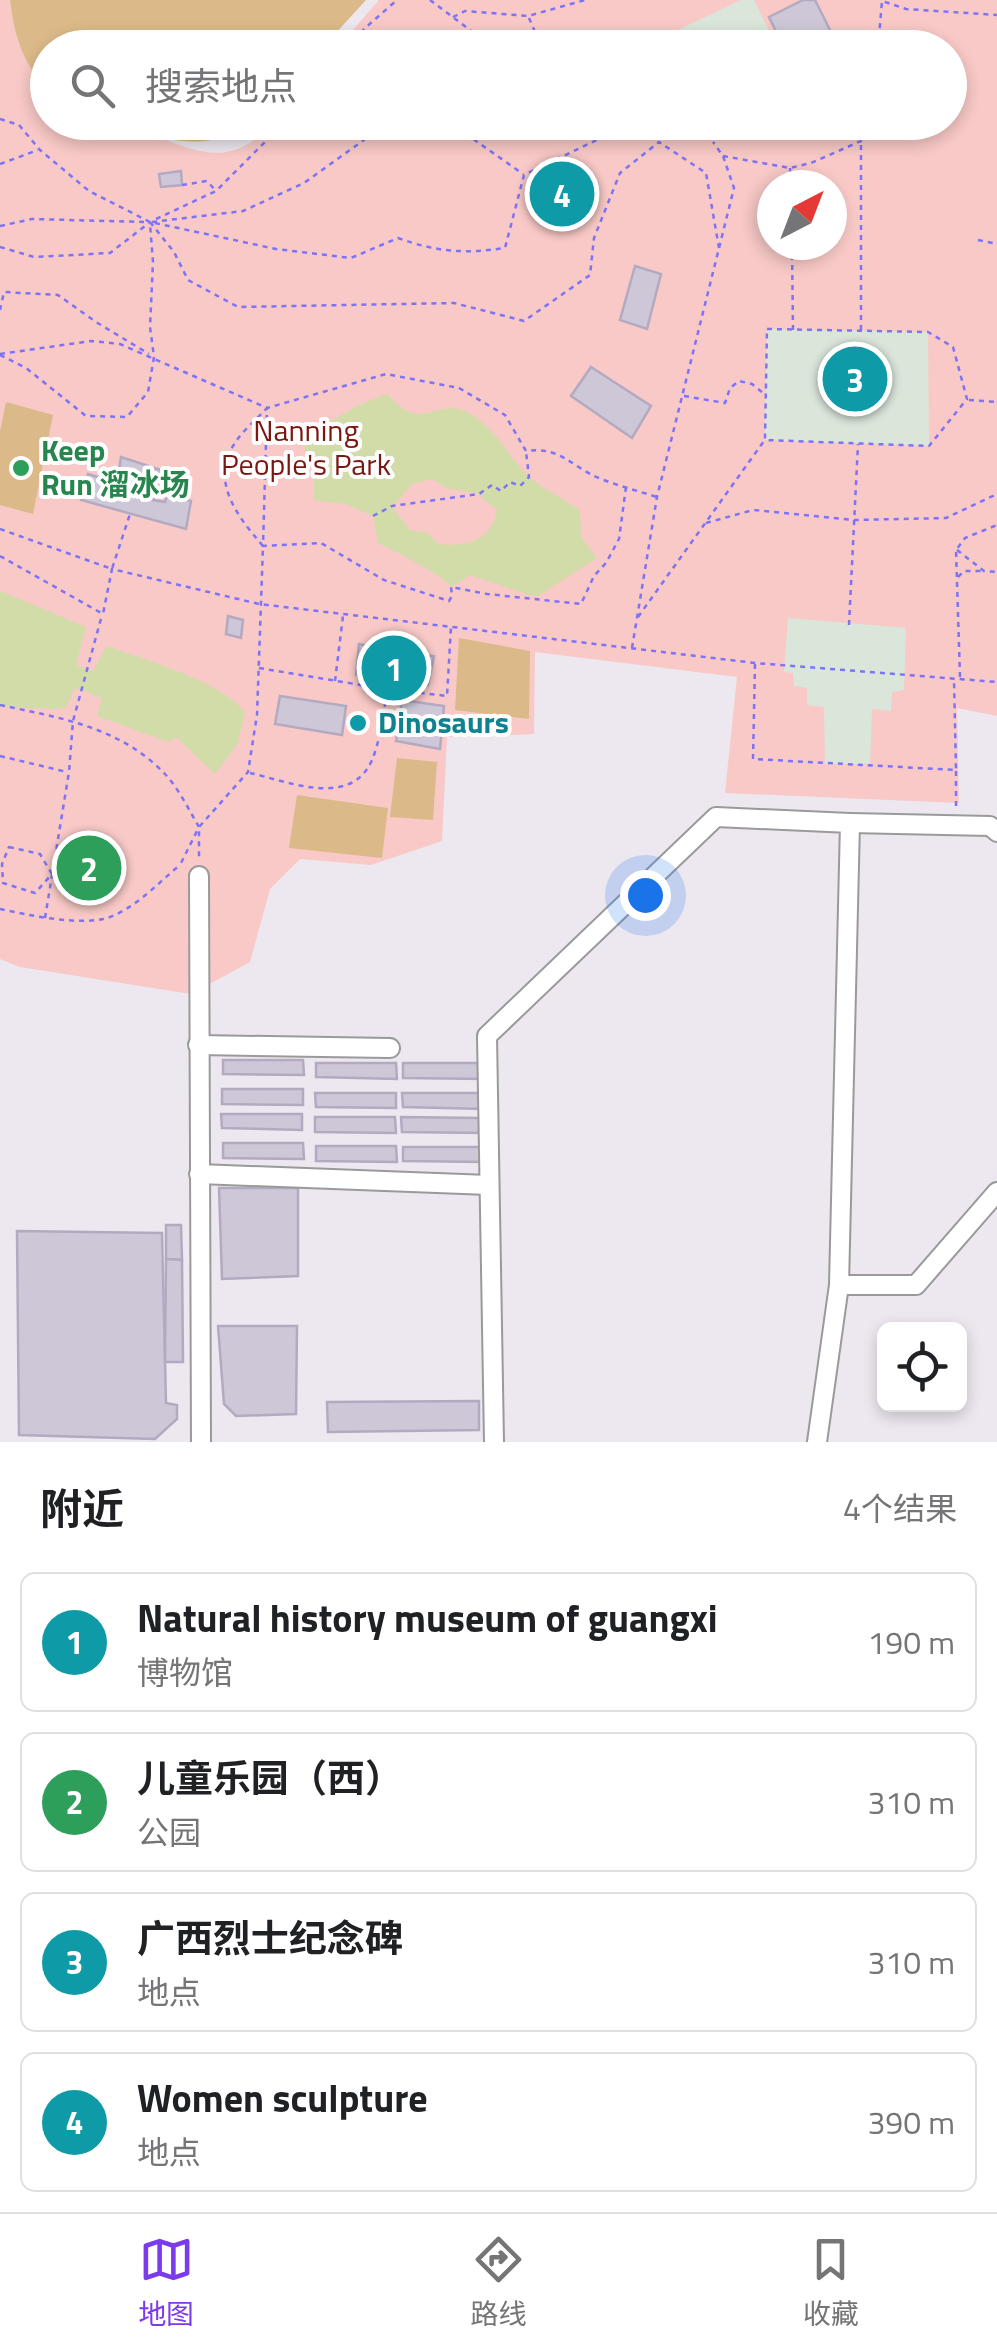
<!DOCTYPE html>
<html lang="zh">
<head>
<meta charset="utf-8">
<style>
	body { margin:0; font-family:"Titillium Web","Noto Sans SC",sans-serif; background:#f2f2f2; color:#202124 }
	.controls { position:absolute; right:30px; bottom:30px; display:grid; overflow:hidden; border-radius:15px; box-shadow:0 5px 15px #0003 }
	.controls button { width:90px; height:90px; display:grid; place-items:center; padding:0; border:0; border-bottom:2px solid #e0e0e0; background:#fff; color:#202124; font:50px sans-serif }
	.compass { position:absolute; left:757px; top:170px; width:90px; height:90px; border-radius:50%; background:#fff; box-shadow:0 5px 15px #0003; rotate:42deg }
	.you { position:absolute; left:645px; top:895px; width:35px; height:35px; margin:-25px; border:8px solid #fff; border-radius:50%; background:#1a73e8; box-shadow:0 0 0 15px #1a73e833 }
	.badge { display:grid; place-items:center; width:65px; height:65px; border-radius:50%; background:#7c3aed; color:#fff; font-size:32px; font-weight:700 }
	.pin { position:absolute; translate:-50% -50%; border:5px solid #fff; box-shadow:0 2px 10px #0006 }
	.list { margin:0; padding:0; list-style:none }
	h2 { display:flex; justify-content:space-between; align-items:center; height:130px; margin:0; padding:0 40px; font-size:42px }
	h2 small { font-size:32px; font-weight:400; color:#757577 }
	.list li { display:grid; grid-template-columns:65px 1fr auto; gap:30px; align-items:center; box-sizing:border-box; height:140px; margin:0 20px 20px; padding:0 20px; border:2px solid #e0e0e0; border-radius:15px }
	.list b { display:block; font-size:38px; white-space:nowrap }
	.list p { margin:0; font-size:32px; white-space:nowrap; color:#757577 }
	.list em { font-size:32px; font-style:normal; color:#757577 }
	.icon { flex:none; width:55px; height:55px; fill:none; stroke:currentColor; stroke-width:2; stroke-linecap:round; stroke-linejoin:round }
	.map { position:relative; flex:none; width:997px; height:1442px; overflow:hidden }
	.search { position:absolute; background:#fff; box-shadow:0 5px 15px #0003; left:30px; right:30px; top:30px; height:110px; display:flex; align-items:center; gap:25px; box-sizing:border-box; padding:0 35px; border-radius:55px; color:#757577; font-size:38px }
	.sheet { height:770px; background:#fff }
	nav { display:flex; justify-content:space-around; align-items:center; box-sizing:border-box; height:140px; border-top:2px solid #e0e0e0; background:#fff; font-size:28px; color:#757577 }
	nav a { display:grid; justify-items:center; gap:5px }
	nav .on { color:#7c3aed }
	.map>svg:first-child { display:block }
	.park { fill:#f8c9c6; fill-rule:evenodd }
	.pitch { fill:#dcb988 }
	.plaza { fill:#dbe6db }
	.water { fill:#d2dca9; fill-rule:evenodd }
	.building { fill:#cdc7d7; stroke:#b3aac1; stroke-width:2.5 }
	.lines { fill:none; stroke-linecap:round; stroke-linejoin:round }
	.minor-casing { stroke:#9a9a9a; stroke-width:22 }
	.path { stroke:#7d73f5; stroke-width:2.5; stroke-dasharray:5 5; stroke-linecap:butt }
	.minor { stroke:#fff; stroke-width:18 }
	.leisure-dot { fill:#2e9e5b; stroke:#fff; stroke-width:4 }
	.culture-dot { fill:#0f9aa8; stroke:#fff; stroke-width:4 }
	.labels { text-anchor:middle; stroke-width:8; stroke-linejoin:round; paint-order:stroke }
	.park-label { font-size:30px; fill:#7c1610; stroke:#fff }
	.leisure-label { font-size:30px; font-weight:bold; fill:#27864d; stroke:#fff; text-anchor:start }
	.culture-label { font-size:30px; font-weight:bold; fill:#0d838f; stroke:#fff; text-anchor:start }
</style>
</head>
<body>
<div class="map">
<svg width="997" height="1442" viewBox="0 0 997 1442">
	<rect width="100%" height="100%" fill="#ede7f0"/>
	<path class="park" d="M 0,0 L 10,0 C 14,35 22,63 47,87 L 48,122 C 68,123 90,120 110,123 C 175,132 218,186 273,122 L 950,122 L 950,48 L 338,47 L 379,0 L 997,0 L 997,716 L 957,708 L 959,803 L 725,793 L 737,677 L 535,652 L 534,734 L 447,737 L 442,841 L 371,865 L 300,859 L 270,889 L 250,962 L 191,994 L 20,967 L 0,959 ZM 772,185 L 832,185 L 832,245 L 772,245 Z"/>
	<g class="pitch">
		<path d="M 10,0 L 366,0 L 323,47 L 48,48 L 47,87 C 22,64 14,34 10,0 Z"/>
		<path d="M 110,123 L 252,123 C 210,155 157,139 110,123 Z"/>
		<polygon points="6,402 53,415 33,514 0,505 0,432"/>
		<polygon points="459,638 530,651 529,719 455,710"/>
		<polygon points="397,758 437,762 433,820 390,817"/>
		<polygon points="297,795 388,808 382,858 289,848"/>
	</g>
	<g class="plaza">
		<polygon points="741,0 754,0 777,47 668,47 663,37"/>
		<polygon points="767,329 928,332 929,446 765,440"/>
		<polygon points="788,618 906,628 904,690 892,692 891,711 872,709 870,764 825,764 824,707 807,705 807,688 794,686 793,673 784,672"/>
	</g>
	<g class="water">
		<path d="M 388,394 C 419,434 438,399 464,411 C 493,423 506,454 528,476 C 543,489 563,499 580,510 L 581,537 L 597,558 L 536,597 L 470,575 L 451,587 C 444,576 393,550 378,543 L 373,516 L 345,504 L 314,500 L 314,466 L 304,448 C 327,420 354,405 388,394 ZM 432,479 L 446,488 L 476,493 L 497,510 C 492,541 466,547 438,544 L 428,533 L 410,530 L 392,507 L 412,484 Z"/>
		<path d="M 0,591 L 86,627 L 76,665 L 93,671 L 107,646 C 142,659 225,682 245,713 L 237,745 L 215,774 L 176,737 L 168,742 L 97,716 L 102,698 L 75,688 L 66,707 L 58,709 L 0,707 Z"/>
	</g>
	<g class="building">
		<polygon points="803,0 815,0 839,48 784,48 769,17"/>
		<polygon points="181,171 182,185 161,187 159,174"/>
		<polygon points="635,266 661,274 647,329 620,320"/>
		<polygon points="591,367 651,406 632,438 571,396"/>
		<polygon points="121,457 161,470 153,500 165,502 167,495 191,501 186,529 81,500 88,474 105,479 102,488 116,491"/>
		<polygon points="228,616 243,620 241,638 226,634"/>
		<polygon points="359,644 377,648 376,655 414,661 416,654 434,656 428,685 356,675"/>
		<polygon points="280,696 346,706 342,735 275,724"/>
		<polygon points="402,700 444,706 440,749 396,741"/>
		<polygon points="223,1060 303,1060 304,1075 223,1074"/>
		<polygon points="316,1063 396,1063 397,1079 316,1077"/>
		<polygon points="403,1063 483,1063 484,1079 403,1078"/>
		<polygon points="222,1089 303,1089 303,1105 222,1104"/>
		<polygon points="315,1093 396,1093 396,1108 316,1107"/>
		<polygon points="402,1093 483,1093 483,1109 403,1107"/>
		<polygon points="221,1114 302,1114 302,1130 222,1128"/>
		<polygon points="315,1117 395,1117 396,1133 315,1132"/>
		<polygon points="401,1117 482,1118 483,1133 402,1132"/>
		<polygon points="223,1143 303,1143 304,1159 223,1158"/>
		<polygon points="316,1146 396,1146 397,1162 316,1161"/>
		<polygon points="403,1147 483,1147 484,1162 403,1161"/>
		<polygon points="219,1188 298,1188 298,1276 222,1279"/>
		<polygon points="166,1225 181,1225 182,1260 166,1259"/>
		<polygon points="17,1231 162,1233 166,1403 177,1405 177,1419 155,1439 19,1435"/>
		<polygon points="166,1259 182,1260 183,1362 165,1362"/>
		<polygon points="218,1326 297,1326 296,1414 236,1416 224,1404"/>
		<polygon points="479,1401 479,1430 328,1432 327,1402"/>
	</g>
	<g class="lines">
		<g class="minor-casing">
			<g id="minor">
				<polyline points="850,823 990,826 997,832"/>
				<polyline points="199,876 201,1442"/>
				<polyline points="198,1045 390,1048"/>
				<polyline points="199,1174 489,1185"/>
				<polyline points="839,1285 916,1285 997,1192"/>
				<polyline points="494,1442 487,1036 716,817 850,823 839,1285 817,1442"/>
			</g>
		</g>
		<g class="path">
			<polyline points="430,0 494,48"/>
			<polyline points="453,17 465,11 528,16 585,0"/>
			<polyline points="529,18 542,48"/>
			<polyline points="348,48 364,29 397,0"/>
			<polyline points="878,48 882,1 906,9 997,15"/>
			<path d="M 0,119 L 19,125 L 40,150 L 89,191 L 150,222 L 276,249 L 351,258 L 398,238 C 437,252 463,254 505,248 L 524,175 L 634,122"/>
			<polyline points="449,122 523,174"/>
			<polyline points="723,156 790,168 811,163 861,141 865,122"/>
			<polyline points="0,164 38,150"/>
			<polyline points="790,168 791,185"/>
			<polyline points="182,185 207,181 216,191"/>
			<polyline points="156,219 216,191 285,122"/>
			<polyline points="150,222 174,252 188,280 238,307 454,303 524,321 590,275 594,238 620,173 659,142 706,173 719,248"/>
			<polyline points="152,222 243,211 304,183 389,122"/>
			<polyline points="0,226 32,219 144,222"/>
			<polyline points="978,240 997,244"/>
			<polyline points="792,245 793,330"/>
			<polyline points="0,247 34,257 110,253 149,223"/>
			<polyline points="0,310 4,292 58,295 96,322 149,354"/>
			<polygon points="767,329 928,332 953,347 967,399 929,446 765,440"/>
			<polyline points="861,330 861,141"/>
			<path d="M 0,354 L 91,341 L 120,344 L 267,408 C 257,419 243,430 235,443 C 209,481 238,517 263,546 L 257,715 L 248,772 L 199,827 L 199,859"/>
			<polyline points="0,355 26,368 86,416 127,417 148,392 154,357 150,327 153,262 150,224"/>
			<polyline points="684,396 725,403 730,388 739,381 752,384 763,393"/>
			<polyline points="969,400 997,402"/>
			<path d="M 626,487 L 619,539 L 606,563 L 594,576 L 581,604 L 487,594 L 451,587 L 452,596 L 449,601 L 384,580 L 321,543 L 263,546 L 267,408 L 386,374 L 459,388 L 505,415 L 526,451 C 561,446 571,467 601,479 C 619,486 638,491 657,497"/>
			<polyline points="373,516 392,506 479,494 492,485 501,491 510,482 520,486 529,477 526,451"/>
			<polyline points="706,523 753,510 854,520 946,518 997,494"/>
			<polyline points="0,529 112,569 130,514"/>
			<polyline points="957,550 984,571 997,572"/>
			<polyline points="0,556 103,614 112,569 259,604 755,663 997,682"/>
			<polyline points="958,577 964,571 983,571"/>
			<polyline points="638,617 764,441"/>
			<polyline points="849,625 858,444"/>
			<polyline points="632,648 657,497 734,188 723,156 713,142"/>
			<polyline points="755,664 753,759 956,770 954,680"/>
			<polyline points="259,668 385,689"/>
			<polyline points="960,677 956,550 965,538 997,525"/>
			<polyline points="335,681 343,616"/>
			<path d="M 0,705 C 61,718 120,727 165,774 C 179,789 189,810 199,827 L 180,865"/>
			<polyline points="0,756 67,772"/>
			<polyline points="956,771 956,808"/>
			<path d="M 250,773 C 287,781 351,809 372,760 C 381,739 383,711 388,689 L 447,696 L 451,627"/>
			<polygon points="9,847 40,854 52,874 35,893 3,883 2,864"/>
			<path d="M 0,909 C 28,915 75,925 103,919 C 132,912 158,883 180,865"/>
			<polyline points="45,918 69,772 73,721 102,615"/>
		</g>
		<use href="#minor" class="minor"/>
	</g>
	<circle class="leisure-dot" cx="21" cy="468" r="10"/>
	<circle class="culture-dot" cx="358" cy="723" r="10"/>
	<g class="labels">
		<g class="park-label">
			<text x="306" y="441">Nanning<tspan x="306" dy="34">People's Park</tspan></text>
		</g>
		<g class="leisure-label">
			<text x="41" y="461">Keep<tspan x="41" dy="34">Run 溜冰场</tspan></text>
		</g>
		<g class="culture-label">
			<text x="378" y="733">Dinosaurs</text>
		</g>
	</g>
</svg>
<div class="controls">
<button><svg class="icon" aria-label="locate" viewBox="0 0 24 24"><circle cx="12" cy="12" r="6"/><path d="M12 2v4M12 18v4M2 12h4M18 12h4"/></svg></button>
</div>
<svg class="compass" viewBox="-18 -18 36 36"><path d="M0-13l5 13h-10z" fill="#e53935"/><path d="M0 13l5-13h-10z" fill="#757577"/></svg>
<div class="you"></div>
<div class="pin badge" style="left:394px;top:668px;background:#0f9aa8">1</div>
<div class="pin badge" style="left:89px;top:868px;background:#2e9e5b">2</div>
<div class="pin badge" style="left:855px;top:379px;background:#0f9aa8">3</div>
<div class="pin badge" style="left:562px;top:194px;background:#0f9aa8">4</div>
<div class="search"><svg class="icon" aria-label="search" viewBox="0 0 24 24"><circle cx="10" cy="10" r="6"/><path d="M15 15l6 6"/></svg>搜索地点</div>
</div>
<section class="sheet">
<h2>附近<small>4个结果</small></h2>
<ul class="list">
<li><span class="badge" style="background:#0f9aa8">1</span><div><b>Natural history museum of guangxi</b><p>博物馆</p></div><em>190 m</em></li>
<li><span class="badge" style="background:#2e9e5b">2</span><div><b>儿童乐园（西）</b><p>公园</p></div><em>310 m</em></li>
<li><span class="badge" style="background:#0f9aa8">3</span><div><b>广西烈士纪念碑</b><p>地点</p></div><em>310 m</em></li>
<li><span class="badge" style="background:#0f9aa8">4</span><div><b>Women sculpture</b><p>地点</p></div><em>390 m</em></li>
</ul>
</section>
<nav>
<a class="on"><svg class="icon" aria-label="map" viewBox="0 0 24 24"><path d="M3 6l6-2 6 2 6-2v14l-6 2-6-2-6 2zM9 4v14M15 6v14"/></svg>地图</a>
<a><svg class="icon" aria-label="directions" viewBox="0 0 24 24"><path d="M12 3l9 9-9 9-9-9zM9 14v-3h6M13 9l2 2-2 2"/></svg>路线</a>
<a><svg class="icon" aria-label="saved" viewBox="0 0 24 24"><path d="M7 4h10v16l-5-4-5 4z"/></svg>收藏</a>
</nav>
</body>
</html>
